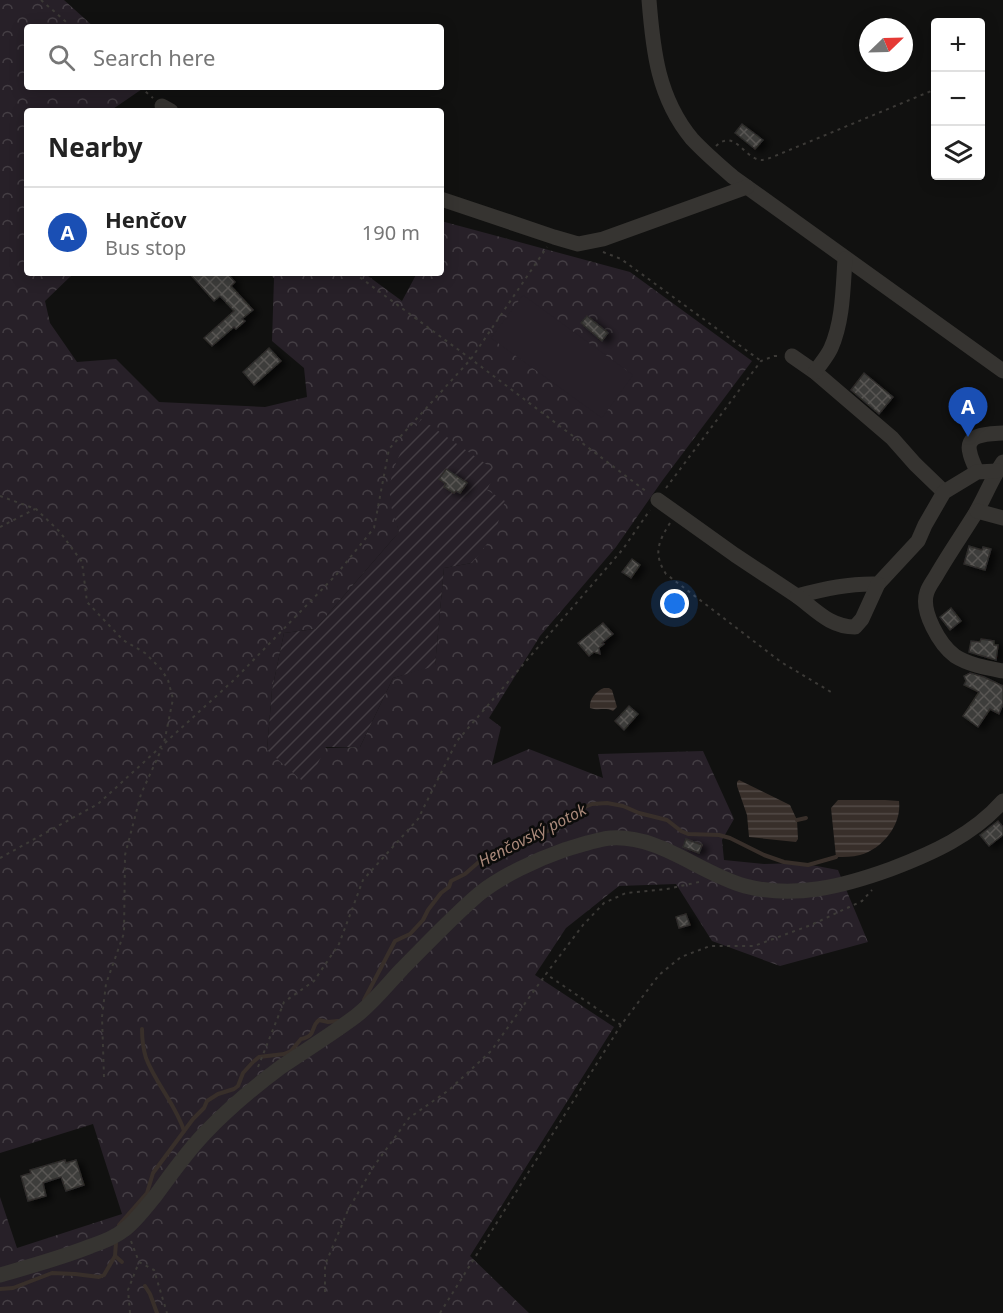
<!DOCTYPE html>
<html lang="en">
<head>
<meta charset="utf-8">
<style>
	body { margin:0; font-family:"Noto Sans",sans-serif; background:#f6f6f6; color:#222 }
	.controls { position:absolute; right:18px; top:18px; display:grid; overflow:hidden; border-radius:6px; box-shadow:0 3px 15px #0003 }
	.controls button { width:54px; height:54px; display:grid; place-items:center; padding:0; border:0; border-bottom:2px solid #e0e0e0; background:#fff; color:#222; font:30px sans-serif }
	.compass { position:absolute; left:859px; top:18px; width:54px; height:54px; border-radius:50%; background:#fff; box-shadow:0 3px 15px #0003; rotate:67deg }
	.you { position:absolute; left:675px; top:604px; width:21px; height:21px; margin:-15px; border:4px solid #fff; border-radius:50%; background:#1a73e8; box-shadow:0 0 0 9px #1a73e833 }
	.badge { display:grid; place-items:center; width:39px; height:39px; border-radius:50%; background:#b45309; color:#fff; font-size:20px; font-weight:700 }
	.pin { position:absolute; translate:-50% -50px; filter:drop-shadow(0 2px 3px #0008) }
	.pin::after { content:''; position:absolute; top:32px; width:21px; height:18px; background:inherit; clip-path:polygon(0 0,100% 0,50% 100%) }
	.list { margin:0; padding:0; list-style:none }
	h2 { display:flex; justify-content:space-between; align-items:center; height:78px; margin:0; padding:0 24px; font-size:26px }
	h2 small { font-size:20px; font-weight:400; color:#767676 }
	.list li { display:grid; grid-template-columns:39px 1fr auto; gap:18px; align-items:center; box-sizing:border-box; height:90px; padding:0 24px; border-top:2px solid #e0e0e0 }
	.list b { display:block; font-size:22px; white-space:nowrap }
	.list p { margin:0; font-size:20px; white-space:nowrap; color:#767676 }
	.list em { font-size:20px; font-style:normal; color:#767676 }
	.icon { flex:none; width:33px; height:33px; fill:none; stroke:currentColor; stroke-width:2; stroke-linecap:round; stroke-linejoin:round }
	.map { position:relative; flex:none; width:1003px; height:1313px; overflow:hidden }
	.search { position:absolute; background:#fff; box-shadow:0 3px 15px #0003; left:24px; top:24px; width:420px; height:66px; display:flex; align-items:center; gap:15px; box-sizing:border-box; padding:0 21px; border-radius:6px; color:#767676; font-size:22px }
	.panel { position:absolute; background:#fff; box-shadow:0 3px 15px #0003; left:24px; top:108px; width:420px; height:168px; border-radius:6px }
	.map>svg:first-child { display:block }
	.forest { fill:url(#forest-crowns); fill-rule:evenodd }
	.garden { fill:url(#garden-furrows) }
	.pitch { fill:#272028 }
	.water { fill:url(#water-rules) }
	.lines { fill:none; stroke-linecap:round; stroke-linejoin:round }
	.stream { stroke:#382f2a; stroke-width:4 }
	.building { fill:url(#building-cross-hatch); stroke:#2d2c2a; stroke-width:1.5; filter:url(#shadow) }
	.path { stroke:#3c3a37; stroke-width:2; stroke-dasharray:3 4.5; stroke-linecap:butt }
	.minor { stroke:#363431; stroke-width:15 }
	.labels { text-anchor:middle; stroke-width:5; stroke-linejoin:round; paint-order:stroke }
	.water-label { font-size:16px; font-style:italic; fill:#aa897a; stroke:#0c0c0b }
</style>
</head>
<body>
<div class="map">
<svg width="1003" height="1313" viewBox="0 0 1003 1313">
	<defs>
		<pattern id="forest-crowns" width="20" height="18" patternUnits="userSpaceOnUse" patternTransform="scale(1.5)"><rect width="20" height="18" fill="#272028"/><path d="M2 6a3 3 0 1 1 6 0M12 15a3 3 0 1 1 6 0" fill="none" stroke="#443e44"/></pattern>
		<pattern id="garden-furrows" width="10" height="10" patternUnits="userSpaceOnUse" patternTransform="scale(1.5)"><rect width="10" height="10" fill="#272028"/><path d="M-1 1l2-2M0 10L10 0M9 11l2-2" fill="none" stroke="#443e44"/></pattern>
		<pattern id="water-rules" width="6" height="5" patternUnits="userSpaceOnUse" patternTransform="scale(1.5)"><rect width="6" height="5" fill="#382f2a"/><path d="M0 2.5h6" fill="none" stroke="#524a46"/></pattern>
		<pattern id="building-cross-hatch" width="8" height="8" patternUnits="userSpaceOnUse" patternTransform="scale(1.5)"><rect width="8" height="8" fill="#3e3d3a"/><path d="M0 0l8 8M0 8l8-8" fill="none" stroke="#585653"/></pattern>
		<filter id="shadow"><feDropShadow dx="5.5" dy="3" stdDeviation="3" flood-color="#0009"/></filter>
	</defs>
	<rect width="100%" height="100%" fill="#111110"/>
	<path class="forest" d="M 0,0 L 64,0 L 94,27 L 27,27 L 27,87 L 145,87 L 110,111 L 27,111 L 27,273 L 74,273 L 45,301 L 50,323 L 77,362 L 116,359 L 159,402 L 265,407 L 307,397 L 304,368 L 272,341 L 274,278 L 268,273 L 364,273 L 402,301 L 417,273 L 441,273 L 441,221 L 630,272 L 752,361 L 662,481 L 616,547 L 540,636 L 489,718 L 501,727 L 492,765 L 529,749 L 603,778 L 598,754 L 703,751 L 734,819 L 722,840 L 724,860 L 764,864 L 801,863 L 838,870 L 868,942 L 780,966 L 712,941 L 676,884 L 619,886 L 566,928 L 535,975 L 614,1027 L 470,1256 L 529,1313 L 0,1313 L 0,1197 L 17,1248 L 122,1214 L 93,1124 L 0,1153 ZM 390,497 L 472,563 L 444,568 L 435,665 L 393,678 L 360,747 L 267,750 L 272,690 L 284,633 L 315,629 L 399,532 Z"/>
	<path class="garden" d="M 421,419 L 496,471 L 487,490 L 505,501 L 494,535 L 472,563 L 444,568 L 435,666 L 393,678 L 360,747 L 326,747 L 307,785 L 267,750 L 272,690 L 284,633 L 315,629 L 399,532 C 396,521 390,508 390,496 C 388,468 407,441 421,419 Z"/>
	<polygon class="pitch" points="523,295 633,375 602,418 491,338"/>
	<g class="water">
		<path d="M 604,688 L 609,688 L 612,690 L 617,707 L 613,711 C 606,707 598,711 590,708 C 589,699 596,691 604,688 Z"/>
		<polygon points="739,780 790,805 797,820 798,839 796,842 749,837 747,815 737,786 737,782"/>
		<path d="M 838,800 L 885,800 L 899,801 C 902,825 882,849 860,855 C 852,857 844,857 836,857 L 831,808 Z"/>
	</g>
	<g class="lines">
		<g class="stream">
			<polyline points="797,820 806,818"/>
			<polyline points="364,1000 395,941 410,934 423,920 428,910 441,893 449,887 451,881 465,874 488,854 548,831 577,817 585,807 592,804 607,803 623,806 639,813 667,820 681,831 688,834 719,835 730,838 764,855 784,862 808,865 836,857"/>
			<path d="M 142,1029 C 142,1039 143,1048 146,1058 C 156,1084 176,1105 184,1131"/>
			<path d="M 119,1225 L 147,1193 L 153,1173 L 193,1119 L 204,1108 L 207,1101 L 218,1094 L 234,1089 L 238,1086 L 243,1073 L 253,1062 L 259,1057 L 284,1054 L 291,1051 L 301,1039 C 317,1036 310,1027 319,1020 L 328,1022 L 338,1021"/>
			<polyline points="115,1256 122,1262"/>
			<polyline points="145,1286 150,1294 157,1313"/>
			<polyline points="0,1289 13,1288 52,1273 75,1274 99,1277 104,1275 115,1256 116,1242"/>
		</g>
	</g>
	<g class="building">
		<polygon points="742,124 763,140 755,149 735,133"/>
		<polygon points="189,273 227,273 235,282 231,286 253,310 242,319 245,321 236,329 234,327 212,346 204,338 234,311 220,296 214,301"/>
		<polygon points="587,316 608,333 602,341 581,323"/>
		<polygon points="269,348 281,361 254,385 243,372"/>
		<polygon points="864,373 893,397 879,414 851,390"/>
		<polygon points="446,469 467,483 460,493 456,491 454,493 444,487 446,484 439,479"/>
		<polygon points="969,546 982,550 983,547 991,549 985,570 964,564"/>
		<polygon points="632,559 640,565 631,578 622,572"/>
		<polygon points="951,608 961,621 950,630 940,617"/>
		<polygon points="603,623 613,634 602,643 604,644 599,648 600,654 594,652 589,656 578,643"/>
		<polygon points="981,639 994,641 994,645 998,645 996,660 969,652 971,641 980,642"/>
		<polygon points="970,673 984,677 1003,686 1003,704 999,714 990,709 978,727 963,716 979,692 964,685 966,681 964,676"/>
		<polygon points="629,706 638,714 624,730 615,721"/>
		<polygon points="998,821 1003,827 1003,835 989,846 980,835"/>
		<polygon points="686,839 702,845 699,853 683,847"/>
		<polygon points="686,914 690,925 679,928 676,917"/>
		<polygon points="65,1160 66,1163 76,1160 84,1185 66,1191 61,1177 43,1183 46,1196 28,1201 21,1176 31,1173 30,1170"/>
	</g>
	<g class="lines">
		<g class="path">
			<polyline points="41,0 72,27"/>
			<polyline points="140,87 153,98"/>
			<path d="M 716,146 C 735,128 744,159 761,160 C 765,160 770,158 775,156 L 936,89"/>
			<polyline points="603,252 621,259 761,361"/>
			<polyline points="354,273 471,359 647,492"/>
			<polyline points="666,488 761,361 774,356 778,356"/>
			<polyline points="0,496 36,509 60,532 82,562 87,602 123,640 145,653 161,669 168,680 173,699 164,743"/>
			<path d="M 670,523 C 658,542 653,554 666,574 L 781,662 L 831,692"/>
			<polyline points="0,527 35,509"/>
			<polyline points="0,858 98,804 235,679 336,575 374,528 389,449 471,359 547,247"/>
			<polyline points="699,882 667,889 626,893 604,903 583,925 546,974 621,1025 659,975 681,957 710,946 754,946 811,925 862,901 872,890"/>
			<polyline points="258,1067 284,1002 314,981 339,944 363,880 418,819 457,741 623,549 650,510"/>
			<polyline points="104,1077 102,1017 106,984 124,933 125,855 141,794 162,748"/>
			<polyline points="131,1241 139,1262 154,1270 167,1313"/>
			<polyline points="325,1292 325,1265 348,1210 374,1166 409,1118 449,1090 491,1051 546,974"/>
			<polyline points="130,1313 128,1290 139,1262"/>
			<polyline points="440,1313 621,1025"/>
		</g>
		<g class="minor">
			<path d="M 649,0 C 653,51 658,98 692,139 C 705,153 719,165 733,177 L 1003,371"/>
			<polyline points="162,106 171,111"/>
			<polyline points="441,199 554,237 578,244 603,239 747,187"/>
			<polyline points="792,356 815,372 892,438 915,464 944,492"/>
			<path d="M 815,372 C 820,364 827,357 831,348 C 843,321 843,288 845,259"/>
			<path d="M 1003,462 C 992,478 985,497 975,514 C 962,535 948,555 936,576 C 933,581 929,586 927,592 C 920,611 940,645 955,656 C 969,665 987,668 1003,671"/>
			<path d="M 977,472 C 975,466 971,459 970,453 C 964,433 990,434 1003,433"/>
			<path d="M 658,500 L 735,555 L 797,596 C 824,589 850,583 878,584 L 918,541 L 925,525 L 944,492 L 977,472 L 997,471"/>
			<polyline points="977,511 1003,518"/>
			<path d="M 797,596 C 816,610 830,627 855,627 L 862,619 L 878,584"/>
			<path d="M 0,1275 C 31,1266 61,1258 91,1246 C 103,1242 114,1238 124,1230 C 136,1221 146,1207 156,1195 C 171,1174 187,1152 204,1134 C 228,1109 254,1087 281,1067 C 306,1050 332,1034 356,1016 C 373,1003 387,985 402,969 C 427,944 452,917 479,894 C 501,876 538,859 564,850 C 578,846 597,839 611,838 C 660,835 699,873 745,886 C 795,899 844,886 891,869 C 933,853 973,835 1003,801"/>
		</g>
	</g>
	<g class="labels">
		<g class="water-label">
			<text transform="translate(532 835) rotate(-27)" y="6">Henčovský potok</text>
		</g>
	</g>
</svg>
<div class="controls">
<button>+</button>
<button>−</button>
<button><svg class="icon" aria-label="layers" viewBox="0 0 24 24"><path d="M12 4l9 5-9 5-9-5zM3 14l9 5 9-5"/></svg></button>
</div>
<svg class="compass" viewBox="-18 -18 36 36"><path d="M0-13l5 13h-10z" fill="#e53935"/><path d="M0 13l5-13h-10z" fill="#767676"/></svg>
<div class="you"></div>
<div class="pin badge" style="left:968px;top:437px;background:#1a4fb4">A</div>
<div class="search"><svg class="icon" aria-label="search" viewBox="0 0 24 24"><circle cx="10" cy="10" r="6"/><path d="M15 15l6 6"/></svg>Search here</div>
<section class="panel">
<h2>Nearby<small></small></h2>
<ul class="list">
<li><span class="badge" style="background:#1a4fb4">A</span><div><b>Henčov</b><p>Bus stop</p></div><em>190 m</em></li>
</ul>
</section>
</div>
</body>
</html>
